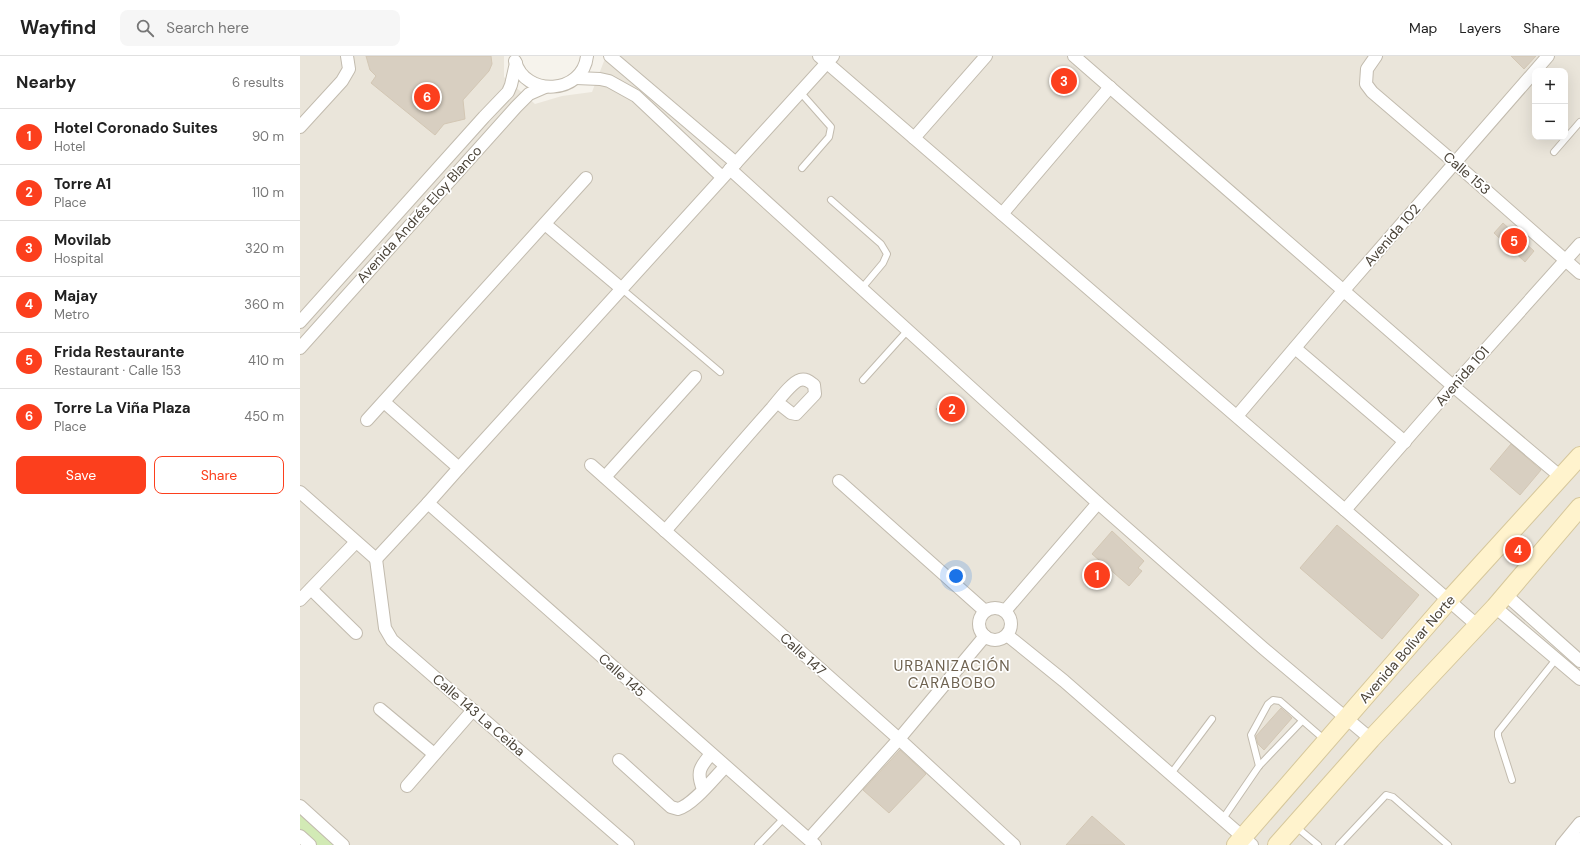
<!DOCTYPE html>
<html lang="en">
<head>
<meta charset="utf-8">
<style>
	body { margin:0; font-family:"DM Sans",sans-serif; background:#f6f6f6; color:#222 }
	.controls { position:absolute; right:12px; top:12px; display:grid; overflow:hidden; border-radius:8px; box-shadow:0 4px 16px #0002 }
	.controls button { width:36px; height:36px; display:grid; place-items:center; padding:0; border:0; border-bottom:1px solid #e0e0e0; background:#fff; color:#222; font:20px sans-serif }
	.you { position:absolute; left:656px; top:520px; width:14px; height:14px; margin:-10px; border:3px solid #fff; border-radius:50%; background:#1a73e8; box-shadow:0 0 0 6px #1a73e833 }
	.badge { display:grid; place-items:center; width:26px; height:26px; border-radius:50%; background:#fc3f1d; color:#fff; font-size:13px; font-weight:700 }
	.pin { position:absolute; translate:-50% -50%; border:2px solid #fff; box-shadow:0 1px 4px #0006 }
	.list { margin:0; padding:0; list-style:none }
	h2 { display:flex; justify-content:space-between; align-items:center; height:52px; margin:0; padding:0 16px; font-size:17px }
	h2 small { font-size:13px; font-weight:400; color:#767676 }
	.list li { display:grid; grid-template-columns:26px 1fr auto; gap:12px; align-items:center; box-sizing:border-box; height:56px; padding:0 16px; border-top:1px solid #e0e0e0 }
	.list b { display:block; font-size:15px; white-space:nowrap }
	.list p { margin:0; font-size:13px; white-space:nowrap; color:#767676 }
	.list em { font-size:13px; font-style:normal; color:#767676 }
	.actions { display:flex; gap:8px; padding:12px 16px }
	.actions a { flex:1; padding:9px 0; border:1px solid #fc3f1d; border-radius:8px; text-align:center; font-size:14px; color:#fc3f1d }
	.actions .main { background:#fc3f1d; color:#fff }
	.icon { flex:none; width:22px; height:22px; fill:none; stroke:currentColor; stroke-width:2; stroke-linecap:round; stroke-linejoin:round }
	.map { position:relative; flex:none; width:1280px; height:789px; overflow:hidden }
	header { display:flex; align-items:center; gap:24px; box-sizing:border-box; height:56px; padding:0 20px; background:#fff; border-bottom:1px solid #e0e0e0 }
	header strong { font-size:19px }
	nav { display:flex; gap:22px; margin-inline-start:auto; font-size:14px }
	.search { width:280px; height:36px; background:#f6f6f6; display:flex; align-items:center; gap:10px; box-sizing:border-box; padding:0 14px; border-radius:8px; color:#767676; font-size:15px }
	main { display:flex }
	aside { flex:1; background:#fff }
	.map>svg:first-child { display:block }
	.residential { fill:#eae5da; fill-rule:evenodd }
	.green { fill:#d2eab5 }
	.building { fill:#d8cfc1; stroke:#d3c7b4 }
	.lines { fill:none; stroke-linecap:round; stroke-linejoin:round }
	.lane-casing { stroke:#c2bbae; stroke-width:8 }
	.street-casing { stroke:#c2bbae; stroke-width:14 }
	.secondary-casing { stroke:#d6c79b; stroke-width:20 }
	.lane { stroke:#fff; stroke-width:6 }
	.street { stroke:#fff; stroke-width:12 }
	.secondary { stroke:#fff3cd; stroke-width:18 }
	.labels { text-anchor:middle; stroke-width:3.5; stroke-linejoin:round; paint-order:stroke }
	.street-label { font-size:14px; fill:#4b4439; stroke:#fff }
	.neighbourhood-label { font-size:15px; letter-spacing:1px; fill:#6e6250; stroke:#fff }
</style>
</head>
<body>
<header>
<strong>Wayfind</strong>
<div class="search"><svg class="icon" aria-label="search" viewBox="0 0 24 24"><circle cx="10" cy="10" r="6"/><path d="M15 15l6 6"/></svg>Search here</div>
<nav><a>Map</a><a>Layers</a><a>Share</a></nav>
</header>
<main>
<aside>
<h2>Nearby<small>6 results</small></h2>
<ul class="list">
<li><span class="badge">1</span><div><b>Hotel Coronado Suites</b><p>Hotel</p></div><em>90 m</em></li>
<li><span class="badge">2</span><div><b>Torre A1</b><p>Place</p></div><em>110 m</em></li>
<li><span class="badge">3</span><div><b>Movilab</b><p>Hospital</p></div><em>320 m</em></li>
<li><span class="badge">4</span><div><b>Majay</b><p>Metro</p></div><em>360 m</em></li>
<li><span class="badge">5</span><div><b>Frida Restaurante</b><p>Restaurant · Calle 153</p></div><em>410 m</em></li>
<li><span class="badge">6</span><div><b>Torre La Viña Plaza</b><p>Place</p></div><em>450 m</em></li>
</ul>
<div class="actions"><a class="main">Save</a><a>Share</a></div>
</aside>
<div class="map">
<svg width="1280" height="789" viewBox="0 0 1280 789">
	<rect width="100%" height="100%" fill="#f6f3ec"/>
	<path class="residential" d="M 0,0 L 204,0 L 204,21 L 235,48 L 262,40 L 292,36 L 306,0 L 1280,0 L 1280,789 L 0,789 ZM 1235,15 L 1265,15 L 1265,81 L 1235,81 Z"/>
	<polygon class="green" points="0,750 43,789 10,789 0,780"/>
	<g class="building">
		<polygon points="66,0 191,0 192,8 189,15 163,44 165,63 144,68 135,79 71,27 76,20 70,14"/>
		<polygon points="1211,0 1236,0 1224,13"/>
		<polygon points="1203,167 1234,195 1225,206 1194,177"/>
		<polygon points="651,338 667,354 653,368 636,353"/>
		<polygon points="1211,388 1241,414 1220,439 1190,413"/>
		<polygon points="1037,469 1119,539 1082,583 1000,512"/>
		<polygon points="812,475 844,505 838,512 842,515 829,530 792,498"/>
		<polygon points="981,652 992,662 964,694 958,688 956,680"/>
		<polygon points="600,694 626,718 589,757 563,734"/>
		<polygon points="792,760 825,789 766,789"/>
	</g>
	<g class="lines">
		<g class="lane-casing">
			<g id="lane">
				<polyline points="501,37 531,71 529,81 502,112"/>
				<polyline points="1254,96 1280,66"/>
				<polyline points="531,144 581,188 587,198 583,207 562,232"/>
				<polyline points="322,233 420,316"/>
				<polyline points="563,324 608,274"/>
				<polyline points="959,710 951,679 968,648 973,644 980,645 1025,684"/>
				<polyline points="870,719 912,663"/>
				<polyline points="1212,724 1198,680 1198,676 1257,602"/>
				<polyline points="922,764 959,710 1002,665"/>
				<polyline points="995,770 1018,789"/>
				<polyline points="458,789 484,762"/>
				<polyline points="1039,789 1086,739 1093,741 1148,789"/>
			</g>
		</g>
		<g class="street-casing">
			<g id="street">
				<polyline points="310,0 436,107"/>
				<polyline points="519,0 1045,454 1178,570"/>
				<polyline points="774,0 1153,330 1261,421"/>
				<polyline points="1076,0 1067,13 1066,28 1072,36 1155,107 1280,217"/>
				<path d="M 215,5 C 225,42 283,38 287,0"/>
				<polyline points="276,22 300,23 309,25 336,40 422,121"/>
				<polyline points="0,71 42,25 49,13 47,0"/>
				<polyline points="614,82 686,0"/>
				<polyline points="430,113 798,447 705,555"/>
				<polyline points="702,158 810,31"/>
				<polyline points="245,168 322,233"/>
				<polyline points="0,266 184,61 208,36 211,29 216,7"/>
				<polyline points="0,292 216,51 229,38 245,31"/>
				<polyline points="995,292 1105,386"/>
				<polyline points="84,346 159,412"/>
				<polyline points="937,360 1044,234 1248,0"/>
				<polyline points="67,364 286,122"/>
				<polyline points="291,409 599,683 714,789"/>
				<polyline points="305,421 395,321"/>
				<polyline points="539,425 685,555"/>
				<polyline points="0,436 76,503"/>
				<polyline points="128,447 515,789"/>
				<polyline points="798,447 963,592 1071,683"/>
				<polyline points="1045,454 1153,330 1280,188"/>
				<path d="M 365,475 C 401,434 436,392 472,352 C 478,345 492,326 500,324 C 506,322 510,326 514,329 L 515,338 L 496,358 L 491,357 L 477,346"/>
				<polyline points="76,503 128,447 159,412 533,0"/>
				<polyline points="76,503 85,572 92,584 328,789"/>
				<polyline points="11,533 56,577"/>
				<polyline points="1205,538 1280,605"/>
				<polyline points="0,544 56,486"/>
				<polyline points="1195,551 1280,623"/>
				<circle cx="695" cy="568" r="16"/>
				<polyline points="707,579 764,625 952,789"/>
				<polyline points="80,653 134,698"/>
				<path d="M 319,704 L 371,751 L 378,753 C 393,749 414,722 425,711"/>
				<polyline points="107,730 173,654"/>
				<path d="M 403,733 C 396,716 400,711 411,698"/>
				<polyline points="0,750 43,789"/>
				<polyline points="0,780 10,789"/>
				<polyline points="509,783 599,683 685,580"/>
				<polyline points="1262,789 1280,767"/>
				<polyline points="1275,789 1280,783"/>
			</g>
		</g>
		<g class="secondary-casing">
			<g id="secondary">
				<polyline points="936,789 1149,544 1280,400"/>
				<polyline points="977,789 1071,683 1195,551 1280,451"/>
			</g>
		</g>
		<use href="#lane" class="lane"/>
		<use href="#street" class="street"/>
		<use href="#secondary" class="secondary"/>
	</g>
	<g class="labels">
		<g class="street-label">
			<text transform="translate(1167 117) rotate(41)" y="5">Calle 153</text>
			<text transform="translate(119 158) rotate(-48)" y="5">Avenida Andrés Eloy Blanco</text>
			<text transform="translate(1092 179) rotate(-49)" y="5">Avenida 102</text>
			<text transform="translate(1162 320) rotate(-49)" y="5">Avenida 101</text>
			<text transform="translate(1107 593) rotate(-49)" y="5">Avenida Bolívar Norte</text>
			<text transform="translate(503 598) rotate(42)" y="5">Calle 147</text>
			<text transform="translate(322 619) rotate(42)" y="5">Calle 145</text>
			<text transform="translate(179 659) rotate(41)" y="5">Calle 143 La Ceiba</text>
		</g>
		<g class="neighbourhood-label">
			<text x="652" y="615">URBANIZACIÓN<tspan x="652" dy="17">CARABOBO</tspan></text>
		</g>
	</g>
</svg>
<div class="controls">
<button>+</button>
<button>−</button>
</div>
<div class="you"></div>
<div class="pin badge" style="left:797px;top:519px">1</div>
<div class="pin badge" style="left:652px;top:353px">2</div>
<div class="pin badge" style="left:764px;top:25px">3</div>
<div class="pin badge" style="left:1218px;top:494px">4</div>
<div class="pin badge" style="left:1214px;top:185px">5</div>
<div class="pin badge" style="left:127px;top:41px">6</div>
</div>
</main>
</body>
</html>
